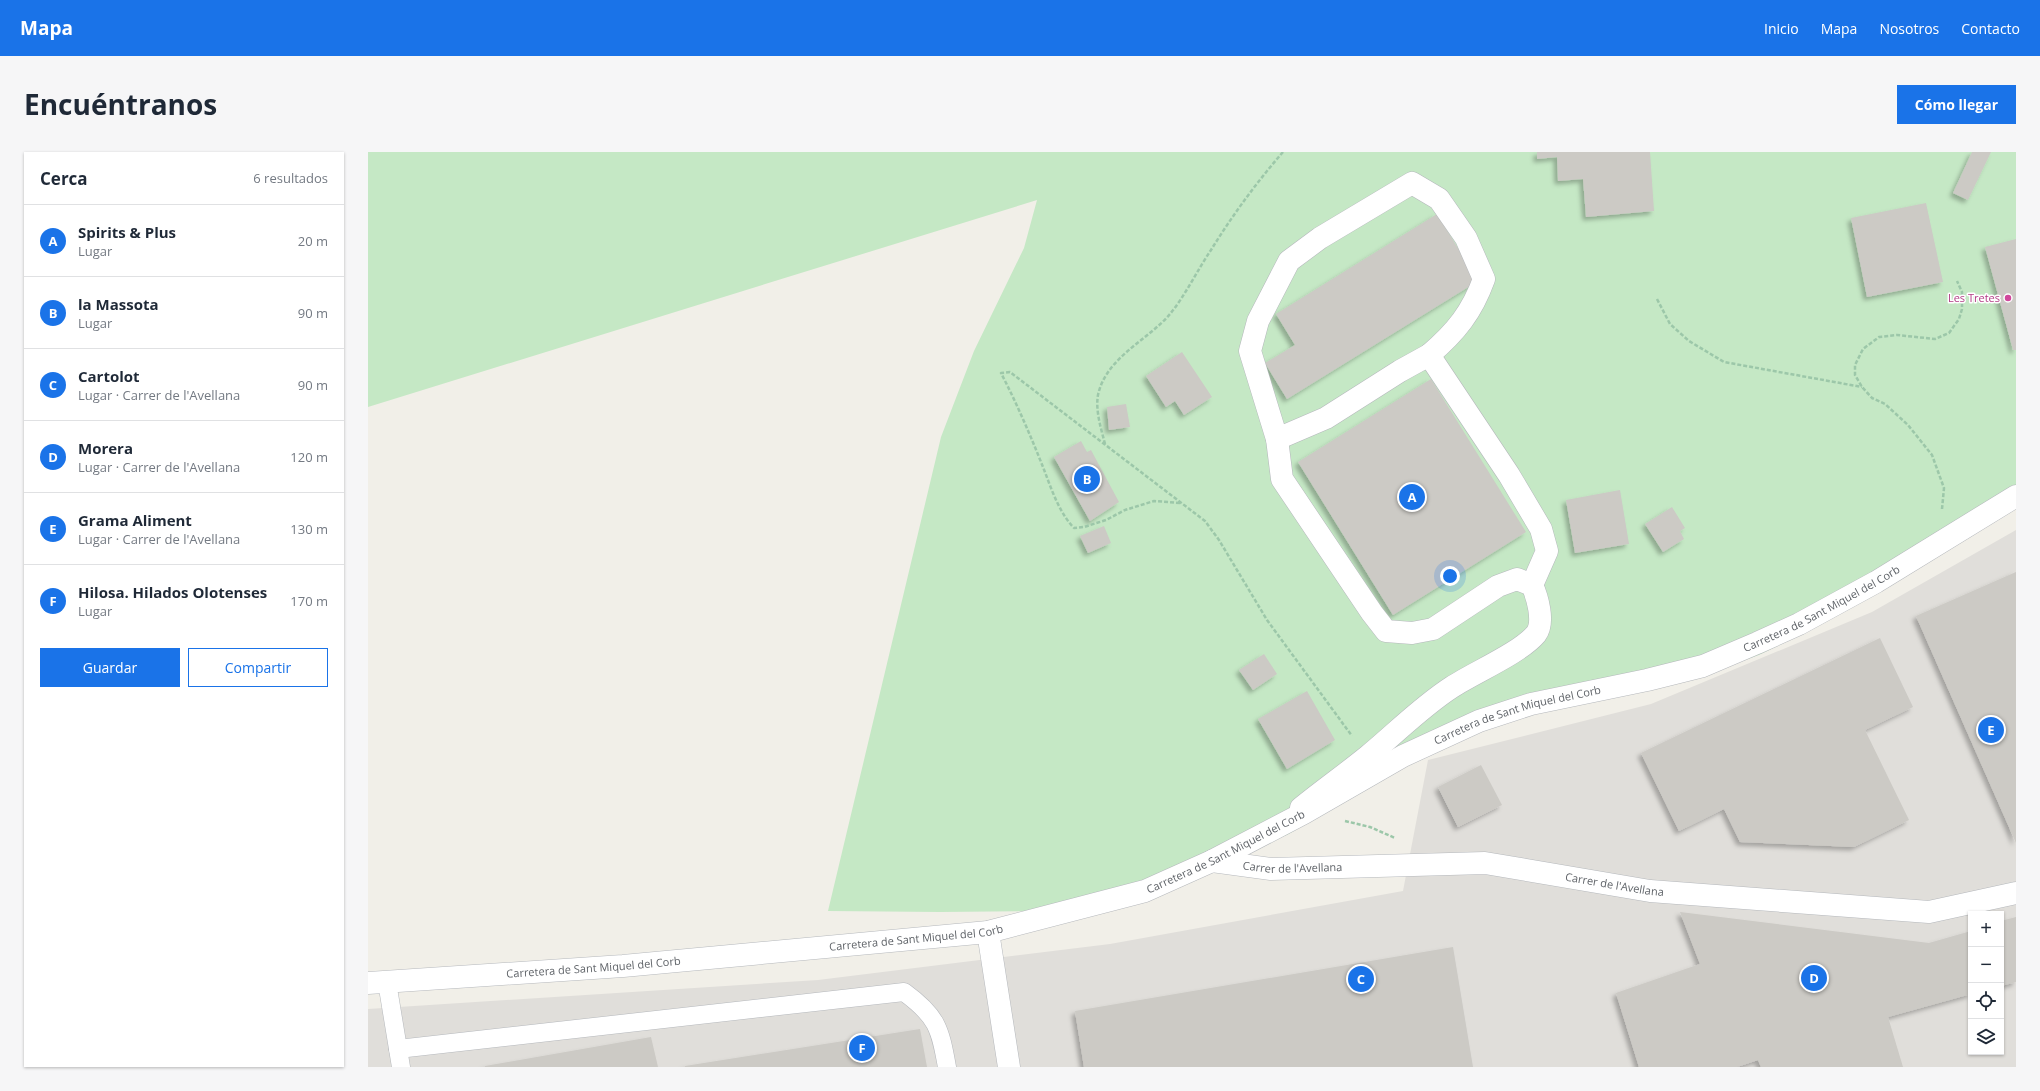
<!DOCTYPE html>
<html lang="es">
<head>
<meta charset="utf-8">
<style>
	body { margin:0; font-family:"Open Sans",sans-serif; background:#f6f6f7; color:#1f2937 }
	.controls { position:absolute; right:12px; bottom:12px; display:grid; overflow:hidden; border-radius:0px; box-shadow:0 1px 3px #0004 }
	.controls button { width:36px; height:36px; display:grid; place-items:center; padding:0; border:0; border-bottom:1px solid #e0e1e3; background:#fff; color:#1f2937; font:20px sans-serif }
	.you { position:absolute; left:1082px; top:424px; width:14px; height:14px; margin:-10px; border:3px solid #fff; border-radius:50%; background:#1a73e8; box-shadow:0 0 0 6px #1a73e833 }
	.badge { display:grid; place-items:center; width:26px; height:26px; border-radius:50%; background:#1a73e8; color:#fff; font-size:13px; font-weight:700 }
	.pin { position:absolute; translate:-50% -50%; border:2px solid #fff; box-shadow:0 1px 4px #0006 }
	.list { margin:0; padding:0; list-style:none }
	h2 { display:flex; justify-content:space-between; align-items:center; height:52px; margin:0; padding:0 16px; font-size:17px }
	h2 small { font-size:13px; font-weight:400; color:#747a83 }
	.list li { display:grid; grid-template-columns:26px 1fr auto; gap:12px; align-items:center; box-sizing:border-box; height:72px; padding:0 16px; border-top:1px solid #e0e1e3 }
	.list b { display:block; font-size:15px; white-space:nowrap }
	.list p { margin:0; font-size:13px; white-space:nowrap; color:#747a83 }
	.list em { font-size:13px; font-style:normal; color:#747a83 }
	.actions { display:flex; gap:8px; padding:12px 16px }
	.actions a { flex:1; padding:9px 0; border:1px solid #1a73e8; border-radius:0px; text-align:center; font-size:14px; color:#1a73e8 }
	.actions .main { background:#1a73e8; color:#fff }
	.icon { flex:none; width:22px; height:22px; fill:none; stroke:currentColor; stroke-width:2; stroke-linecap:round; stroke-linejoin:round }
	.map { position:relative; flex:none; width:1648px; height:915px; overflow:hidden; border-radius:0px }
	header { display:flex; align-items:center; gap:24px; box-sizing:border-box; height:56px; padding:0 20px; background:#1a73e8; color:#fff }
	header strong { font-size:19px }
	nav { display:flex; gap:22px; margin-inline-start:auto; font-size:14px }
	.intro { display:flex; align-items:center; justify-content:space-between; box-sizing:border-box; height:96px; padding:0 24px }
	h1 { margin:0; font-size:28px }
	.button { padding:10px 18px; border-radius:0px; background:#1a73e8; color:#fff; font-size:14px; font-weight:700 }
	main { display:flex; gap:24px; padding:0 24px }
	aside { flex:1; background:#fff; border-radius:0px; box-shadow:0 1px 3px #0004 }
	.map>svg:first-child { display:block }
	.industrial { fill:#e0deda; fill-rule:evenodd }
	.green { fill:#c5e8c5 }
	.building { fill:#cccac5; filter:url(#shadow) }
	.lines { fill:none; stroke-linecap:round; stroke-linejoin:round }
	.service-casing { stroke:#b5b8bc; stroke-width:19 }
	.minor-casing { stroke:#b5b8bc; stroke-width:23 }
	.tertiary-casing { stroke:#b5b8bc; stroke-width:23 }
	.path { stroke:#9cc7a9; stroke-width:2.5; stroke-dasharray:4 2; stroke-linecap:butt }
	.service { stroke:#fff; stroke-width:18 }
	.minor { stroke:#fff; stroke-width:22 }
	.tertiary { stroke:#fff; stroke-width:22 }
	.hotel-dot { fill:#d1479c; stroke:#fff; stroke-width:1.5 }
	.labels { text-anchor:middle; stroke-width:3; stroke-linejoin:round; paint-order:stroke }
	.hotel-label { font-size:11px; fill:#b23c85; stroke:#fff; text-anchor:end }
	.street-label { font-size:11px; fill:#5f6368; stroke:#fff }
</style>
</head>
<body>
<header>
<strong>Mapa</strong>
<nav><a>Inicio</a><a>Mapa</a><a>Nosotros</a><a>Contacto</a></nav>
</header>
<div class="intro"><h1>Encuéntranos</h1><a class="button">Cómo llegar</a></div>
<main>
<aside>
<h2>Cerca<small>6 resultados</small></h2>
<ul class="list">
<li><span class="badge">A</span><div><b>Spirits &amp; Plus</b><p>Lugar</p></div><em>20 m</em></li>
<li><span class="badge">B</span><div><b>la Massota</b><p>Lugar</p></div><em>90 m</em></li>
<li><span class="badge">C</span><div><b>Cartolot</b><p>Lugar · Carrer de l'Avellana</p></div><em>90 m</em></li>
<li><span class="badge">D</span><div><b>Morera</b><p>Lugar · Carrer de l'Avellana</p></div><em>120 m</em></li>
<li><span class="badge">E</span><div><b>Grama Aliment</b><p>Lugar · Carrer de l'Avellana</p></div><em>130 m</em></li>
<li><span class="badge">F</span><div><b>Hilosa. Hilados Olotenses</b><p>Lugar</p></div><em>170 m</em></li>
</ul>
<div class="actions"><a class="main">Guardar</a><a>Compartir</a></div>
</aside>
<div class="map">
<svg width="1648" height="915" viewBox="0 0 1648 915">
	<defs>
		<filter id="shadow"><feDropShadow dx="-3.5" dy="3.5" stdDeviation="2" flood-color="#0004"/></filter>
	</defs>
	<rect width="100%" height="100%" fill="#f1efe8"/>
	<path class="industrial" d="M 1648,378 L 1648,915 L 0,915 L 0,857 L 450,828 L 742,792 L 1035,739 L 1060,608 L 1283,552 L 1504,460 ZM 1603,762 L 1633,762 L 1633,900 L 1603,900 Z"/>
	<polygon class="green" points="0,0 1648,0 1648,354 1440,479 1391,503 1352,517 1150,562 1026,619 919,683 856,706 668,759 572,760 460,759 573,285 606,199 656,96 669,48 0,255"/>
	<g class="building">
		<polygon points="1169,0 1282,0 1286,59 1218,65 1215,27 1190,29 1189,5 1169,7"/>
		<polygon points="1604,0 1623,0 1600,48 1585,41"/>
		<polygon points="1558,51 1575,130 1499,145 1483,66"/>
		<polygon points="1069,62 1110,129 919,247 897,211 927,193 908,162"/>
		<polygon points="1648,87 1648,198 1645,198 1617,95"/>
		<polygon points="814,200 844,245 816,263 807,249 798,255 778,224"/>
		<polygon points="1063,227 1158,380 1025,463 930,310"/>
		<polygon points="758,252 762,275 741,278 739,255"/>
		<polygon points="713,289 719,300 723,298 751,350 722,369 686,305"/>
		<polygon points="1252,338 1261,392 1207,401 1198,348"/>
		<polygon points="1304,355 1317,376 1312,379 1316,387 1295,400 1277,372"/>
		<polygon points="736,374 743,391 720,401 712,384"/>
		<polygon points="1648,420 1648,691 1548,464"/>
		<polygon points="1512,486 1545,555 1497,578 1541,668 1486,695 1372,690 1356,657 1311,679 1273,601"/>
		<polygon points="896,502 909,522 885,538 871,518"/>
		<polygon points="939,539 967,588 919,617 890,567"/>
		<polygon points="1113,613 1134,653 1090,675 1070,635"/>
		<polygon points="1312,760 1561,791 1603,779 1603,842 1520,865 1535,915 1393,915 1390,908 1369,915 1271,915 1248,841 1332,812"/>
		<polygon points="1648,765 1648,830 1633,834 1633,769"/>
		<polygon points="1085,795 1105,915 716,915 707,859"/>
		<polygon points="552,877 559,915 317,915 317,914"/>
		<polygon points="283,885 290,915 117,915 117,914"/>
	</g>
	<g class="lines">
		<g class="service-casing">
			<g id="service">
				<polyline points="19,830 33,915"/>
				<path d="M 30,897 L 536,840 C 569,864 572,876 579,915"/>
			</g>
		</g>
		<g class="minor-casing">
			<g id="minor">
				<polyline points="909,287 958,266 1032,219 1061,203 1141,323 1173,377 1179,399 1164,433"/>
				<path d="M 933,656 C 955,638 978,622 1000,604 C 1028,581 1053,555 1084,535 C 1107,520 1152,501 1168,482 C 1177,470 1169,444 1164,433 L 1149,427 L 1130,434 L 1065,477 L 1044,481 L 1018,479 L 1004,461 L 914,327 L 909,287 L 882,199 L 890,169 L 921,109 L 952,86 L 1044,31 L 1071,47 L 1098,86 L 1116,127 C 1104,160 1088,180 1061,203"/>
				<path id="s1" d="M 844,709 L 903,717 L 1117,711 L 1282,739 L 1561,760 L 1648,741"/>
				<polyline points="620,780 641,915"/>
			</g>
		</g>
		<g class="tertiary-casing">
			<g id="tertiary">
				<path id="s2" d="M 0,831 L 255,814 L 620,780 L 777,739 L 844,709 L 936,661 L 1035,604 L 1111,569 L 1163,552 L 1279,528 L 1335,514 L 1389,491 L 1431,472 L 1508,430 L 1648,344"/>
			</g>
		</g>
		<g class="path">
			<polyline points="1289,147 1302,172 1321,189 1356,210 1494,235"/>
			<path d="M 737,292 C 733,276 726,255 731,239 C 741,204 780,188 802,162 C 817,144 830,117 843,98 C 864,64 888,31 915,0"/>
			<path d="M 812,351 L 786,349 L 757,358 L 738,368 L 716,375 L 706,376 C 689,358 682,332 673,310 C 661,280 648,250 633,221 L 642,220 L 837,369 L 851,388 L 899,468 L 984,584"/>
			<polyline points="1574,357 1576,336 1564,303 1540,273 1517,252 1504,246 1494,235 1487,223 1487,213 1495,197 1511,185 1529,183 1567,187 1581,181 1591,167 1594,157 1594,140 1589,129"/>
			<polyline points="977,669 1002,675 1027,686"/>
		</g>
		<use href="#service" class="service"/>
		<use href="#minor" class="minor"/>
		<use href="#tertiary" class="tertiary"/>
	</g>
	<circle class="hotel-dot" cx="1640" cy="146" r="4"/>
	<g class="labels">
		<g class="hotel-label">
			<text x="1632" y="150">Les Tretes</text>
		</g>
		<g class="street-label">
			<text dy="4" stroke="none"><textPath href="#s2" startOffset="1522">Carretera de Sant Miquel del Corb</textPath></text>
			<text dy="4" stroke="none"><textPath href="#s2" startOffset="1198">Carretera de Sant Miquel del Corb</textPath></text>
			<text dy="4" stroke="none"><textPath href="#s2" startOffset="874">Carretera de Sant Miquel del Corb</textPath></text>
			<text dy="4" stroke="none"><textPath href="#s1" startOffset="81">Carrer de l'Avellana</textPath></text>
			<text dy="4" stroke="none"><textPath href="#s1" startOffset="405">Carrer de l'Avellana</textPath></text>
			<text dy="4" stroke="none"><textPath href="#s2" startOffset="550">Carretera de Sant Miquel del Corb</textPath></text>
			<text dy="4" stroke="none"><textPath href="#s2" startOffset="226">Carretera de Sant Miquel del Corb</textPath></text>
		</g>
	</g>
</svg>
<div class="controls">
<button>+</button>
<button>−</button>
<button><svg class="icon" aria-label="locate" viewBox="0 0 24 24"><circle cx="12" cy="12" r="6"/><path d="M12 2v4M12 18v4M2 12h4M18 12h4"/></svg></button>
<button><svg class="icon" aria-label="layers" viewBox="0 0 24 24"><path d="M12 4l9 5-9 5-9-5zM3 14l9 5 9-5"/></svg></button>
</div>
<div class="you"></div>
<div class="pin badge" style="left:1044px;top:345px">A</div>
<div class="pin badge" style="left:719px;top:327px">B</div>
<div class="pin badge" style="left:993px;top:827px">C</div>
<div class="pin badge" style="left:1446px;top:826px">D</div>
<div class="pin badge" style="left:1623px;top:578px">E</div>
<div class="pin badge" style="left:494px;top:896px">F</div>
</div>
</main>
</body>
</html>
